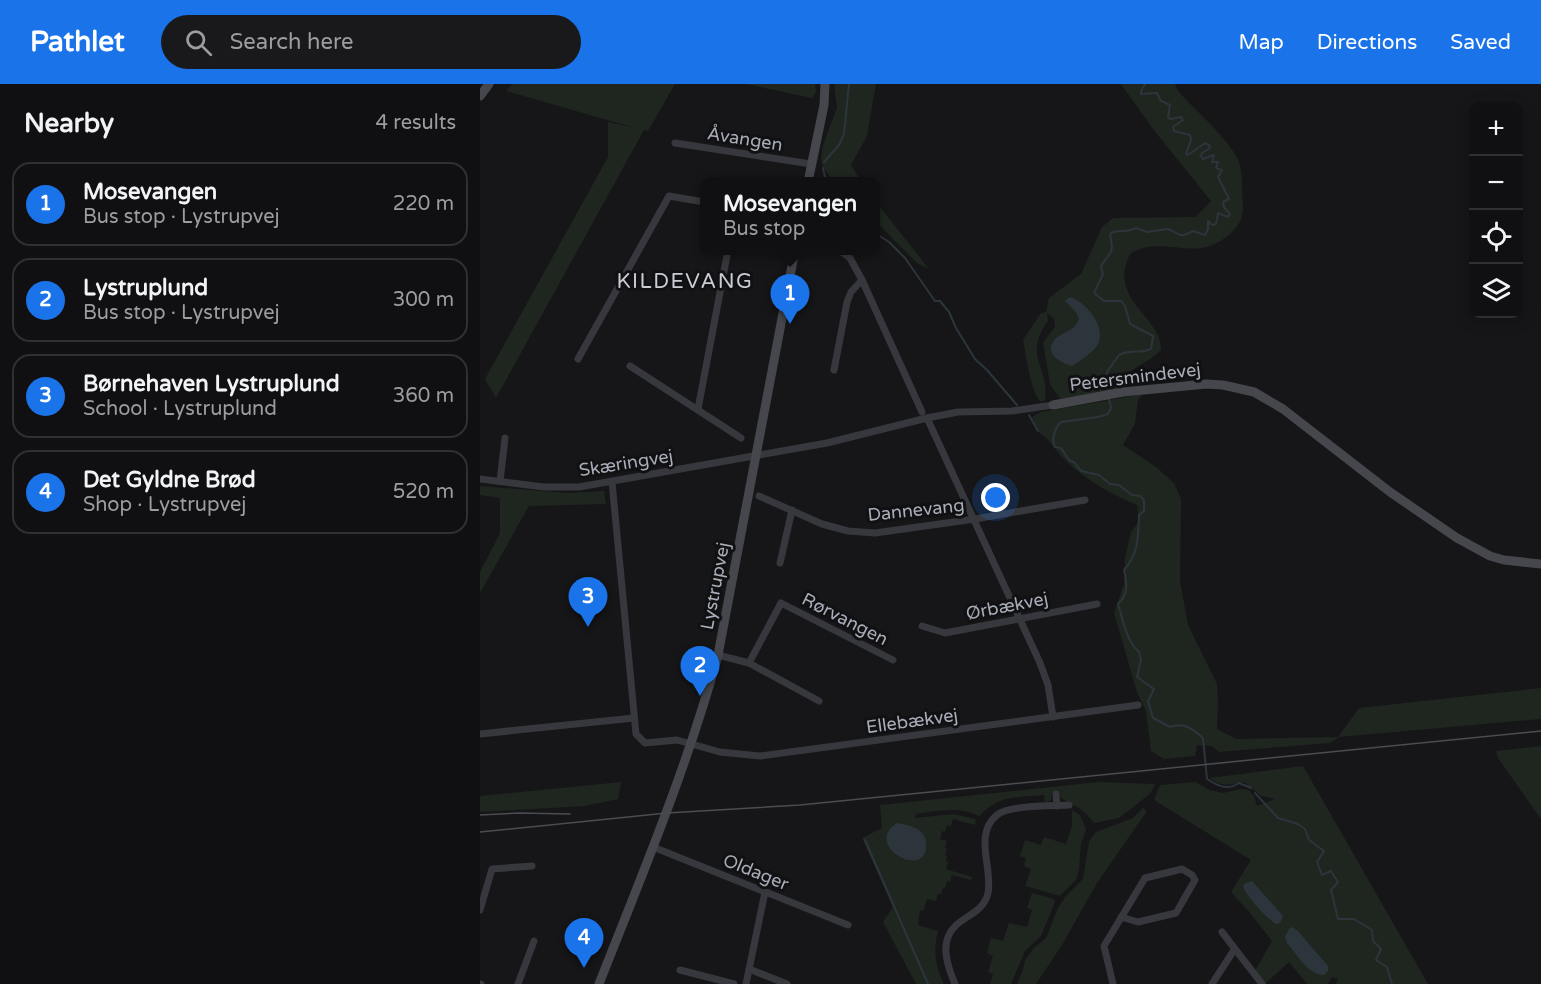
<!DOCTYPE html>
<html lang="en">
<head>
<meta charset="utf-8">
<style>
	body { margin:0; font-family:"Varela Round",sans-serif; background:#19191b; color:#f1f3f6 }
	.controls { position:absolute; right:18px; top:18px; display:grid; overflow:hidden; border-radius:12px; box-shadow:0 3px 15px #0003 }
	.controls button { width:54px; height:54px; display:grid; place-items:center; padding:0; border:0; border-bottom:2px solid #303032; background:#101012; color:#f1f3f6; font:30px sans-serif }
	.you { position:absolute; left:516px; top:414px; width:21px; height:21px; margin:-15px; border:4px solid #fff; border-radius:50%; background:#1a73e8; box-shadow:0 0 0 9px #1a73e833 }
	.badge { display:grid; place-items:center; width:39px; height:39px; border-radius:50%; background:#1a73e8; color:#fff; font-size:20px; font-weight:700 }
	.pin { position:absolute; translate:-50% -50px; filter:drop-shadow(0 2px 3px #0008) }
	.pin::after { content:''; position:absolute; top:32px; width:21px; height:18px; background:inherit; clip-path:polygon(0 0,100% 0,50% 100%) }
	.popup { position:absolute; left:220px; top:93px; width:180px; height:78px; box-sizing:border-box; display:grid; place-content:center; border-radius:12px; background:#101012; filter:drop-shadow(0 2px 4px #0005); font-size:20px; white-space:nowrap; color:#9c9d9f }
	.popup b { font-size:22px; color:#f1f3f6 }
	.popup::after { content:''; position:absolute; left:50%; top:100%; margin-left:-12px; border:12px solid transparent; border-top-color:#101012 }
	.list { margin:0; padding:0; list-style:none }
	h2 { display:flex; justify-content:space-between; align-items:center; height:78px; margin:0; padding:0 24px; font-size:26px }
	h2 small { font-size:20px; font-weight:400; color:#9c9d9f }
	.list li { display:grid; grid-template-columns:39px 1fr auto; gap:18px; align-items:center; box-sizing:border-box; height:84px; margin:0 12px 12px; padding:0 12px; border:2px solid #303032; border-radius:18px }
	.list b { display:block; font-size:22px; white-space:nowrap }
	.list p { margin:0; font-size:20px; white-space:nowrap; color:#9c9d9f }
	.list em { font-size:20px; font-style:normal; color:#9c9d9f }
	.icon { flex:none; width:33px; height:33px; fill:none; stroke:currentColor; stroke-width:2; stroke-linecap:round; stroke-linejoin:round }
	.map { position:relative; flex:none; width:1061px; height:900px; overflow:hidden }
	header { display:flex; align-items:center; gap:36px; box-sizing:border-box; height:84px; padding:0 30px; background:#1a73e8; color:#fff }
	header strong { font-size:28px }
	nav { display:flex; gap:33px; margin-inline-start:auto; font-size:21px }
	.search { width:420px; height:54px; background:#19191b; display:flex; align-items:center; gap:15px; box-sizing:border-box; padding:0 21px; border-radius:33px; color:#9c9d9f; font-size:22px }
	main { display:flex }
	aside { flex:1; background:#101012 }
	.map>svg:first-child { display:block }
	.green { fill:#1e261f }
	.water { fill:#2c353c }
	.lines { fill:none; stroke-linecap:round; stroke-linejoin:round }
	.stream { stroke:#2c353c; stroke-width:2 }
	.street { stroke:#37383d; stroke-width:7 }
	.secondary { stroke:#45474d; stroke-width:9 }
	.tram { stroke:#4a4c52; stroke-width:1.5 }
	.labels { text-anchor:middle; stroke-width:6; stroke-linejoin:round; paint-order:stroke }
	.street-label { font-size:18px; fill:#a8adb8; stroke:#111113 }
	.quarter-label { font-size:21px; letter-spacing:1.5px; fill:#c9ccd4; stroke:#111113 }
</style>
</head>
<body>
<header>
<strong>Pathlet</strong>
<div class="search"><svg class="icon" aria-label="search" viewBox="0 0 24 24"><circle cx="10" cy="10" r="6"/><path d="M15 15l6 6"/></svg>Search here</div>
<nav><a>Map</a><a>Directions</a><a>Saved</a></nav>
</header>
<main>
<aside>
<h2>Nearby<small>4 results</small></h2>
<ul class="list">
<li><span class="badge">1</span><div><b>Mosevangen</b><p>Bus stop · Lystrupvej</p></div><em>220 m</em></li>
<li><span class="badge">2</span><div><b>Lystruplund</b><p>Bus stop · Lystrupvej</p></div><em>300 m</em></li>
<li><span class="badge">3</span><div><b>Børnehaven Lystruplund</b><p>School · Lystruplund</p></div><em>360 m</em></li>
<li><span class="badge">4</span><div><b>Det Gyldne Brød</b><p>Shop · Lystrupvej</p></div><em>520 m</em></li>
</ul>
</aside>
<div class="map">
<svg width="1061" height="900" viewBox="0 0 1061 900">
	<rect width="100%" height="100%" fill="#161618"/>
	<g class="green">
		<polygon points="32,0 195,0 168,47 164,46 16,314 5,295 128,73 128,38 155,44 26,7"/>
		<polygon points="266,0 335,0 336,8 332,14"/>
		<polygon points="354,0 396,0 387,52 371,81 381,97 353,97 343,83 341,74 343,61 357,24"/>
		<path d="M 641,0 L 695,0 L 698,7 C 715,26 748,54 758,76 C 762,85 762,94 762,103 C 762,112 764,123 762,131 C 759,147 737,162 722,164 C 698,167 672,155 650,170 C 627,217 682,232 681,266 C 669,279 656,280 642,295 L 645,305 L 580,315 L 570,300 L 563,258 L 575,243 L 574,235 L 567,229 L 568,237 C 542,273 570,282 565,316 L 561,318 C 551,310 546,270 543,256 L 561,229 L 566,228 L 569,214 L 601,190 L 622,143 L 633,134 L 716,133 L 731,117 L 673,45 Z"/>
		<polygon points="396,118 449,185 437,179 396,138"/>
		<path d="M 663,310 L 658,315 L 655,340 L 643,361 L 676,383 L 694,399 L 701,415 L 700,497 L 708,541 L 737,600 L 738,616 L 737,645 L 756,655 L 858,653 L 879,624 L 1061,604 L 1061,635 L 859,653 L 850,659 L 739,668 L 732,662 L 717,661 L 715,672 L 684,675 L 671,667 L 666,627 L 657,608 L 634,529 L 644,500 L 645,474 L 651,448 L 659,437 L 657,421 C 632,411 606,396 586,377 C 575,366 570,355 557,347 L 552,333 L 561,328 Z"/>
		<polygon points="0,402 88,409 124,407 126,420 49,422 0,509 0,488 20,449 20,414 0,411"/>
		<polygon points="1061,662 1061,735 1018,674 1016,667"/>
		<path d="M 823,682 L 948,900 L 856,900 L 858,895 L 852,893 L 848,900 L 827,900 L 809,878 L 785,900 L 775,887 L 792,857 L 770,829 L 751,808 L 771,776 L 674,716 L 680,701 L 715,698 L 730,706 L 743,709 L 761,705 L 769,706 L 774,712 L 777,722 L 795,715 L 781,712 L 764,698 C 749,701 742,703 729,694 Z"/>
		<polygon points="141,698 138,715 105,722 0,728 0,712"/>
		<path d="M 618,698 L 675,700 L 670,710 L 639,734 L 614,739 C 600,722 599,725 581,714 L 579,707 L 572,708 L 571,716 L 565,719 L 564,711 C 534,714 522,710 499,732 C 478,722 459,727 436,730 L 435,734 L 473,730 L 496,735 L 495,741 L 473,735 L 471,742 L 467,741 L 465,748 L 462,747 L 460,755 L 467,757 L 465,764 L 467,764 L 465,771 L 467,772 L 466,777 L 468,778 L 466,785 L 492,793 L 491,796 L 472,791 L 470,798 L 467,797 L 465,804 L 463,804 L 461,810 L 458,810 L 456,817 L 447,815 L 443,827 L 440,826 L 438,841 L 458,847 C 453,868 455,881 464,900 L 436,900 L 403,838 L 413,823 L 382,754 L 402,744 L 400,721 Z"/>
		<polygon points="663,724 667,727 617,799 582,861 556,900 537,900 543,886 545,876 554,864 566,854 578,824 586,812 603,795 609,757 616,748 653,734"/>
		<polygon points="592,726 600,731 606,745 601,760 599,786 596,796 580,812 545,802 551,785 544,782 546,774 540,772 545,756 561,761 564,753 586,760 592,742"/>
		<polygon points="552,809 574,815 575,818 561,852 545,867 531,900 510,900 513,890 508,888 513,872 507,869 511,854 523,857 529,839 547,843 552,826 547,824"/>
	</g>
	<g class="water">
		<path d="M 590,213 C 605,217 627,243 618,260 C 613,269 601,276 592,282 C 582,279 565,271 573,258 C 580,247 593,250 599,235 L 596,228 L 585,217 Z"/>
		<path d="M 417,739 C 428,741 445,744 446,758 C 450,799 381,762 417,739 Z"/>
		<path d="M 772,797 L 803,832 L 800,839 L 796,840 C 784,832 770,816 763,803 L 764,800 Z"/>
		<path d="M 812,843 L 818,847 L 848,882 L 848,887 L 844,891 C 828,891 817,870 807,859 L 805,853 L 809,845 Z"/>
	</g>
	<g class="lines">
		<g class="stream">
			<polyline points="344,78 359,61 364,50 369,0"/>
			<polyline points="343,84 346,98"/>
			<polyline points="395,149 409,158 425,174 455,217 460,217 469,228 476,244 495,275 507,286 537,321"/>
			<path d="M 627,305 L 627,288 L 639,271 C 650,265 660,270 671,265 L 673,252 L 650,240 L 645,222 L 641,217 L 624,217 L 614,209 L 623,190 L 621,182 C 632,166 634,170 630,150 C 638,144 645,150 656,144 L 667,148 L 688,145 C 701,150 698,155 713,147 L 725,151 L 728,145 L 728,137 L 732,141 L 736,140 L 738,129 L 748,133 L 750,130 L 744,123 L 743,118 L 749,115 L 738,93 L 742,86 L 736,84 L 738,78 L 732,78 L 734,71 L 723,75 L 721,72 L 722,69 L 730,64 L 729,61 L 725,59 L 708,71 L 706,70 L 711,56 L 710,51 L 694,47 L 693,43 L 703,36 L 701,33 L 691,35 L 688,34 L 690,21 L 681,17 L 677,9 L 661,10 L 661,7 L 665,0"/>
			<path d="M 629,315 L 631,324 L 628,330 L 618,333 L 581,338 C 575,344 571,355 575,363 L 581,364 L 589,376 L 595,379 L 601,387 L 619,391 L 630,400 L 639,401 L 652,411 L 660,412 L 664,416 L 664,427 L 659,431 C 658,453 659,469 644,486 C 647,499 649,510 638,520 C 643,535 646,557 659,568 L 661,576 L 657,593 L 674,605 L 668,617 L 673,634 L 690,643 C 704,638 713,645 723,654 L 727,695 C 738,702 747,707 759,699 L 771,704"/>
			<polyline points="549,331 558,347"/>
			<polyline points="775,709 798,734 818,740 825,745 829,756 844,767 837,778 842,791 851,787 858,798 851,806 858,835 874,835 892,846 893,857 901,865 896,876 907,883 912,900"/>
			<polyline points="385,756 448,900"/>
		</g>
		<g class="street">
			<polyline points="195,59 331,80"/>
			<polyline points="359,166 370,174 382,196 442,328"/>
			<polyline points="98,275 189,112 224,118"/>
			<polyline points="150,282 261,354"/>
			<polyline points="354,286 367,218 371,208 382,196"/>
			<polyline points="218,325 248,166"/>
			<polyline points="447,334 560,579 568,601 573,633"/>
			<polyline points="0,395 64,403 99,403 347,359 447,334 478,328 532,327 573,321"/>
			<polyline points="20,397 25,354"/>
			<polyline points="132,398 156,650 165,659 197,656 240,668 280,672 658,621"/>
			<polyline points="279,412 342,440 368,447 395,449 495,435 605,416"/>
			<polyline points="300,479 312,426"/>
			<polyline points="442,542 465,549 617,520"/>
			<polyline points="238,571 269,579 339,617"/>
			<polyline points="269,579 301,519 413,576"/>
			<polyline points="0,650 154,634"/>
			<polyline points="576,710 577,722"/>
			<polyline points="173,763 368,841"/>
			<polyline points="0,826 12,785 52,782"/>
			<polyline points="742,848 782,900"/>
			<polyline points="269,885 307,900"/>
			<polyline points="200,886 254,900"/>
			<polyline points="0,900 1,900"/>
			<polyline points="38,900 54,857"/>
			<polyline points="266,900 285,808"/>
			<path d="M 475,900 C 466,879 458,854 480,838 C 491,830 505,824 508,809 C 513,784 493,750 517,731 C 529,721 572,722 589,721"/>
			<polyline points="633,900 624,862 665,794 702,785 712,791 715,796 696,829 658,838 641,833"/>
			<polyline points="732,900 754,866"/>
		</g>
		<g class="secondary">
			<polyline points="0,12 9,0"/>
			<polyline points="328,98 344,21 345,0"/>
			<polyline points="573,321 643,308 726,300 743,301 774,308 803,325 910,408 977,454 1010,472 1024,476 1061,480"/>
			<path d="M 119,900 C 162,791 207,684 238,571 L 315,166"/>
		</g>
		<g class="tram">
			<polyline points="0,731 39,729 90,730"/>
			<polyline points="0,748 187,729 320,721 1061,647"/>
		</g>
	</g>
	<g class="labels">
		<g class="street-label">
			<text transform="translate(265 55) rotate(9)" y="6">Åvangen</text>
			<text transform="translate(655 293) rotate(-7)" y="6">Petersmindevej</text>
			<text transform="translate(146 379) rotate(-9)" y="6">Skæringvej</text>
			<text transform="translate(436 426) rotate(-6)" y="6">Dannevang</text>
			<text transform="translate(235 502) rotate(-79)" y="6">Lystrupvej</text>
			<text transform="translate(527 522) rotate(-11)" y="6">Ørbækvej</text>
			<text transform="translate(365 535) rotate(27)" y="6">Rørvangen</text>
			<text transform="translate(432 637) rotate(-8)" y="6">Ellebækvej</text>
			<text transform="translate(276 788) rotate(22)" y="6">Oldager</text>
		</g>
		<g class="quarter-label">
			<text x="205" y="204">KILDEVANG</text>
		</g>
	</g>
</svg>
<div class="controls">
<button>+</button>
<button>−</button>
<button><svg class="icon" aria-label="locate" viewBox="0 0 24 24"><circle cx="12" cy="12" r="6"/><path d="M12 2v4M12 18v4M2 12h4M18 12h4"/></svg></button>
<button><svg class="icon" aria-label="layers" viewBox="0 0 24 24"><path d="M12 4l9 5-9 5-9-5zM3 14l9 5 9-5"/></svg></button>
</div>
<div class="you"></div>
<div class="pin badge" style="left:310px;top:240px">1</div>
<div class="popup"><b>Mosevangen</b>Bus stop</div>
<div class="pin badge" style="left:220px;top:612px">2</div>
<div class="pin badge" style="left:108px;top:543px">3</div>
<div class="pin badge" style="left:104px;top:884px">4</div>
</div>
</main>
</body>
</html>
